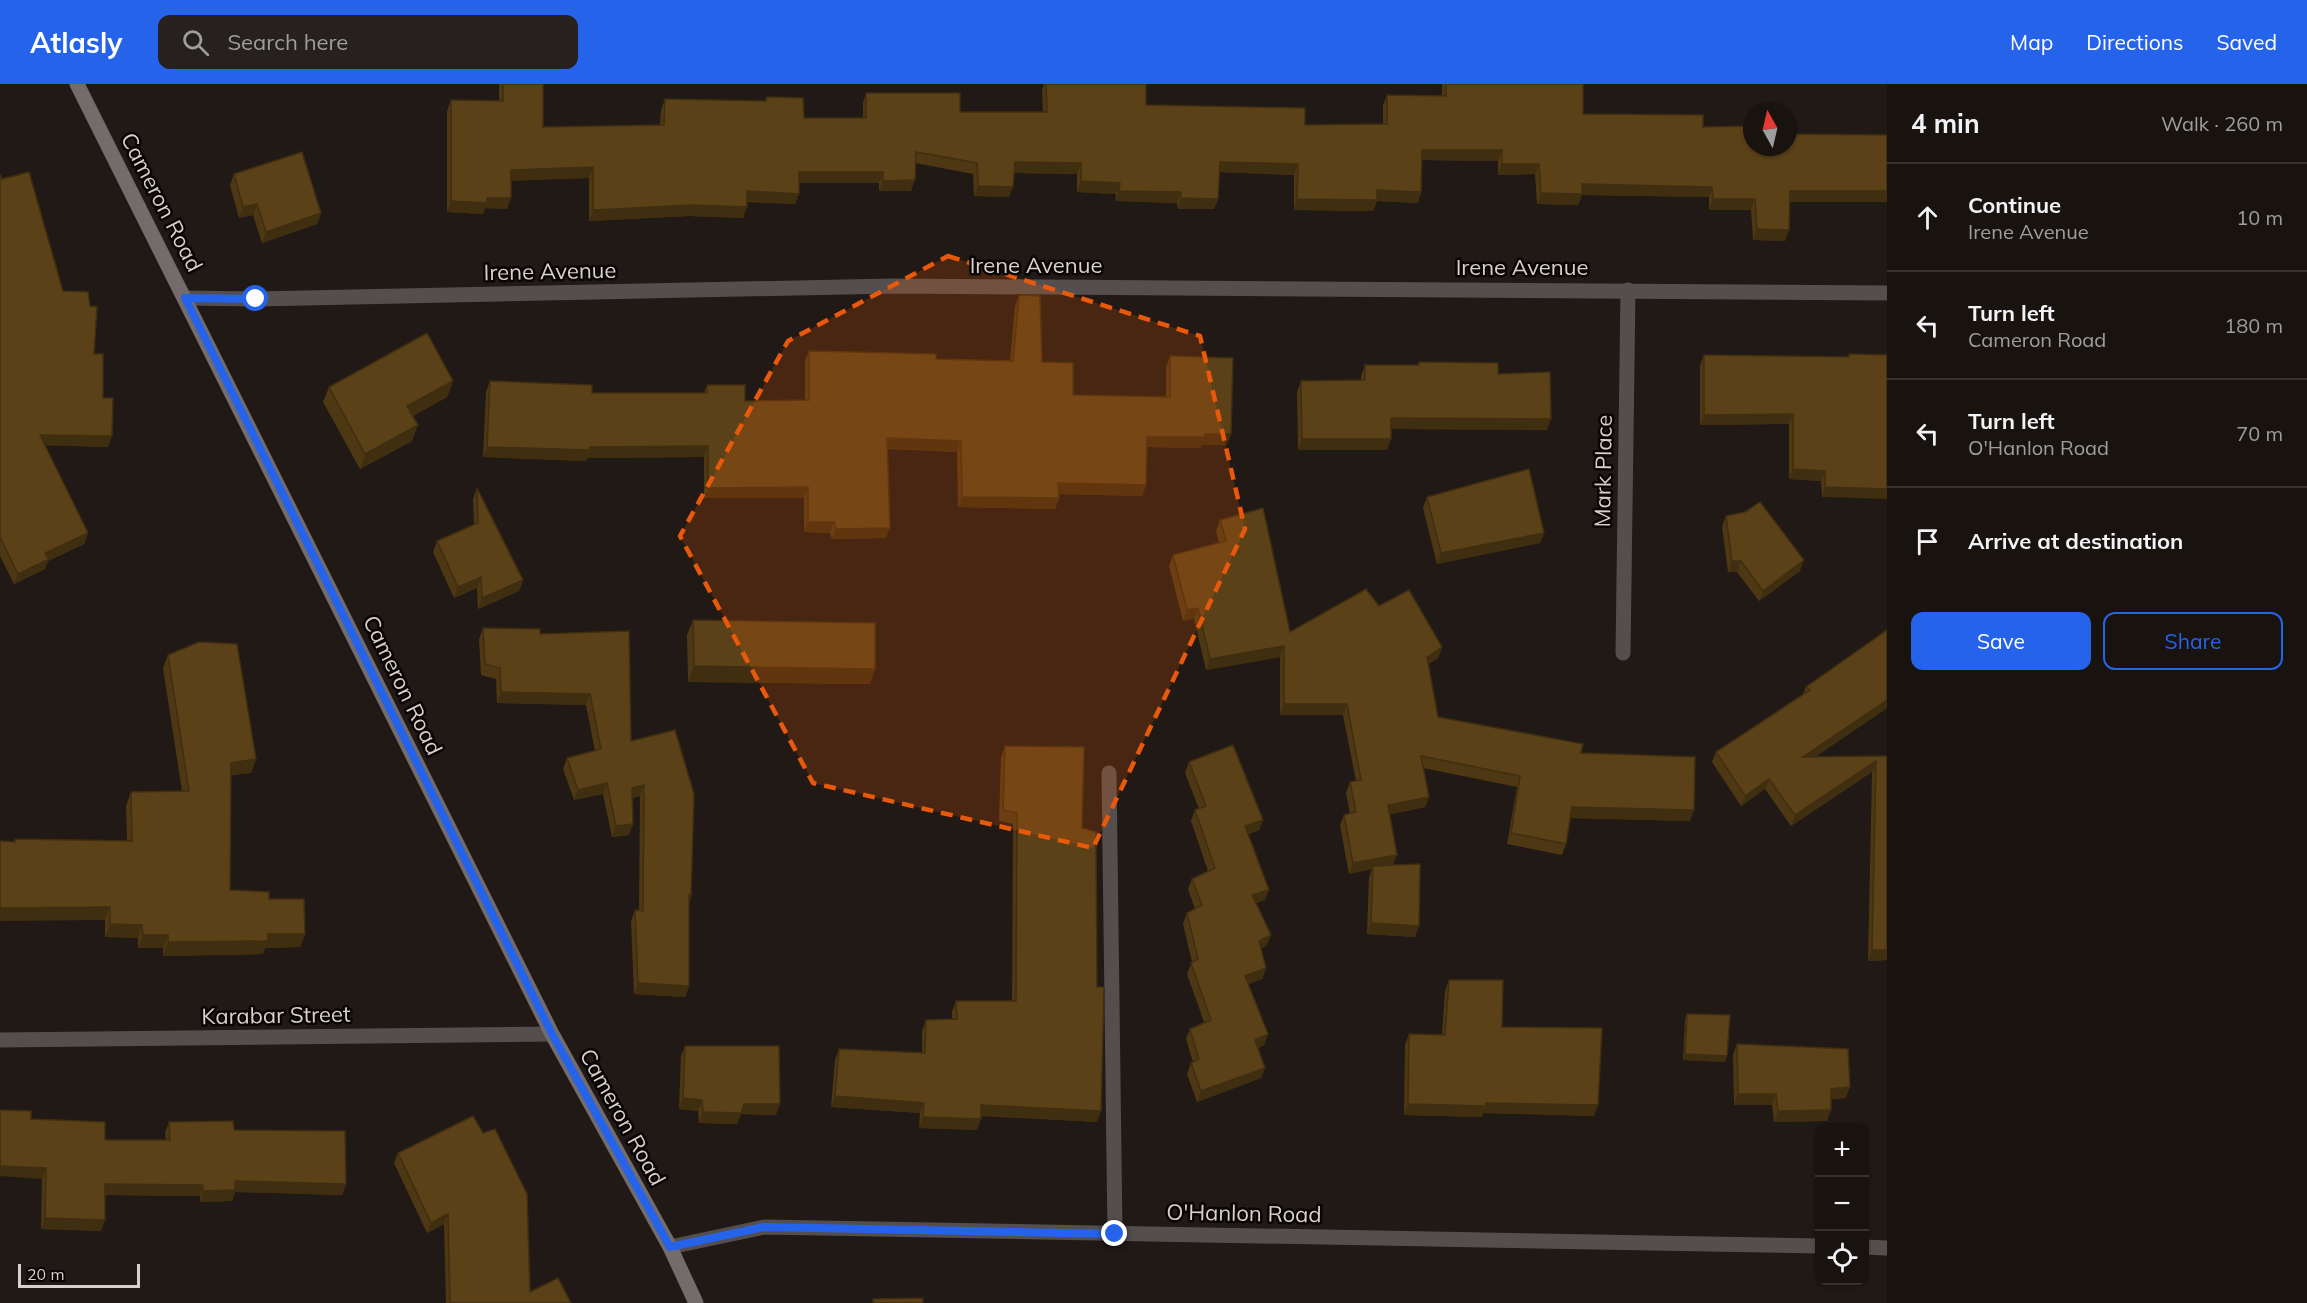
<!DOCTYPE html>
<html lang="en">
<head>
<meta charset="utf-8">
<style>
	body { margin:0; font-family:Mulish,sans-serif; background:#26201e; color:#f1f3f6 }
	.controls { position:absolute; right:18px; bottom:18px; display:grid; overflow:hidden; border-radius:12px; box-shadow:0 2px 4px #0004 }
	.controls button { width:54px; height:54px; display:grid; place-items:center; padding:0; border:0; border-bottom:2px solid #373230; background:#191310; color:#f1f3f6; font:30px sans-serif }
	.compass { position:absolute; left:1743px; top:18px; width:54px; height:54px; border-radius:50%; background:#191310; box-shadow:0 2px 4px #0004; rotate:352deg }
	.scale { position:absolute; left:18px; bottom:15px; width:122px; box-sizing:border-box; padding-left:6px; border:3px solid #d7d0ce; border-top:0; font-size:16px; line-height:21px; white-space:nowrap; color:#d7d0ce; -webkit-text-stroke:4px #080504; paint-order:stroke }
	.stop { position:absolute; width:18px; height:18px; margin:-14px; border:4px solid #2563eb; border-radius:50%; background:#fff }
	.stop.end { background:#2563eb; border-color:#fff; box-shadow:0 2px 6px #0008 }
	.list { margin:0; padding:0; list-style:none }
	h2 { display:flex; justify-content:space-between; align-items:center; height:78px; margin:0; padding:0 24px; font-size:26px }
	h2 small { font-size:20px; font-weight:400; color:#9f9e9f }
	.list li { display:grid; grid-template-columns:39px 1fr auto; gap:18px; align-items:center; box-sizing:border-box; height:108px; padding:0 24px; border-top:2px solid #373230 }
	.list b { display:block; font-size:22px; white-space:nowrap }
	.list p { margin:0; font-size:20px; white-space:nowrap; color:#9f9e9f }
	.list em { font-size:20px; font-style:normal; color:#9f9e9f }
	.actions { display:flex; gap:12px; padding:18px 24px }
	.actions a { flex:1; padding:14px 0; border:2px solid #2563eb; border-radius:12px; text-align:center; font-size:21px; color:#2563eb }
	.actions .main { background:#2563eb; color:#fff }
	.icon { flex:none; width:33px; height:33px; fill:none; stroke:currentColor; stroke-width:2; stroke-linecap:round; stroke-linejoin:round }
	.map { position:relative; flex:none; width:1887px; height:1219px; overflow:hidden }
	header { display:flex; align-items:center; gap:36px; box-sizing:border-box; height:84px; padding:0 30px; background:#2563eb; color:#fff }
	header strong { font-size:28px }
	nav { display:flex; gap:33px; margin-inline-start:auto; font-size:21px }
	.search { width:420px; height:54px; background:#26201e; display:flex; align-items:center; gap:15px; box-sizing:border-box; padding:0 21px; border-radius:12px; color:#9f9e9f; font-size:22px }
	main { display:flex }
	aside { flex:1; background:#191310 }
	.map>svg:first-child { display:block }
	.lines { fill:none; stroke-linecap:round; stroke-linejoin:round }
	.street { stroke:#544f4e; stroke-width:15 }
	.secondary { stroke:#746c6a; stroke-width:15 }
	.wall { fill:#4e3814 }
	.shaded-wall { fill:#402e10 }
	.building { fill:#5b4117; stroke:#402e10; stroke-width:1.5 }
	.route { stroke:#2563eb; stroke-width:8 }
	.marked { fill:#e8590c; fill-opacity:0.2; stroke:#e8590c; stroke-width:4.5; stroke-dasharray:12 8; stroke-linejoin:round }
	.labels { text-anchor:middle; stroke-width:5; stroke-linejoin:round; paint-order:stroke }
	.street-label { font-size:22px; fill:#d7d0ce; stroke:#080504 }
</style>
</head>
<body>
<header>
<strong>Atlasly</strong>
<div class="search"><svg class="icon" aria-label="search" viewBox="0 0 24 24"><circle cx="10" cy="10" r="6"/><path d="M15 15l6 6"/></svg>Search here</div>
<nav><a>Map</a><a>Directions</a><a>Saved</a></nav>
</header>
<main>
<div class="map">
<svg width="1887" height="1219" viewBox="0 0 1887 1219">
	<rect width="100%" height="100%" fill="#211915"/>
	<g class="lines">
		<g class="street">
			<polyline points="185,214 256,215 892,202 1887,209"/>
			<polyline points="1623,569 1628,206"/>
			<polyline points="1109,689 1115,1150"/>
			<polyline points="0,956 552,950"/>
			<polyline points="670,1163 764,1143 1820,1162"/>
			<polyline points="1864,1163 1887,1164"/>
		</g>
		<polyline class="secondary" points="77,0 552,950 670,1163 696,1219"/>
	</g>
	<g class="wall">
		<polygon points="499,0 543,0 543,43 660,41 661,26 665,15 765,17 767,13 804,34 863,34 863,19 866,9 960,28 1043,28 1042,7 1044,0 1146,0 1146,21 1305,41 1383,40 1383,21 1387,11 1442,12 1442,0 1583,0 1583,30 1703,43 1887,118 1790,118 1785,157 1753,156 1751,126 1709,126 1709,113 1582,111 1578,121 1537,120 1535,90 1498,91 1498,77 1422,76 1421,108 1418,119 1377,117 1373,127 1294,126 1294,91 1219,88 1218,115 1214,125 1178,125 1177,119 1115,117 1116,110 1077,108 1077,90 1014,89 1009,113 974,112 973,90 915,79 911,107 879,107 879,99 799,99 799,110 795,120 747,118 743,134 689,132 589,137 589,94 511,96 507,125 485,124 483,130 447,128 447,27 451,16 499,17"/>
		<polygon points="0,90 2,95 63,207 94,270 103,314 108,363 45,361 88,449 84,460 48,477 45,485 14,500 0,472"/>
		<polygon points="234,90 321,129 317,140 262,159 253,131 239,134 230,101"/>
		<polygon points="1019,211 1042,278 1073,311 1166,313 1166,283 1170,272 1227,361 1202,361 1201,364 1147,363 1146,401 1142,412 1059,410 1059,414 1055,425 958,423 957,368 887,365 886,454 832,455 830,449 804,448 804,414 704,414 704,373 587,374 586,377 483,373 486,308 490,297 592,309 704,309 707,301 745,317 805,316 805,277 809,267 936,275 1010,277 1015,222"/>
		<polygon points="1849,270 1887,271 1822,413 1821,397 1789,395 1789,340 1700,341 1700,281 1704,271 1848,273"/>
		<polygon points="1419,278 1498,290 1547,346 1391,345 1387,366 1298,366 1297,308 1301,297 1361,296 1361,292 1365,281 1418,281"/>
		<polygon points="453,297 447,313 413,332 412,357 360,385 323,318 329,303"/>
		<polygon points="477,404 523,496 519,507 478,525 477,504 454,514 433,468 437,457 474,441 473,415"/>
		<polygon points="1427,413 1544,449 1540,459 1437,480 1423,424"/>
		<polygon points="1726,432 1800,487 1759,517 1737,488 1728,488 1722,443"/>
		<polygon points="1220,436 1290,548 1379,522 1442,563 1438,574 1428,580 1438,633 1581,669 1690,737 1571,734 1566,760 1562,771 1507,760 1517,703 1423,684 1429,713 1425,723 1389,730 1393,781 1415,853 1367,850 1369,793 1372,785 1349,790 1340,741 1344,731 1350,730 1346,709 1350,698 1356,697 1343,631 1280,631 1280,573 1206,586 1194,535 1183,537 1169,482 1173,471 1219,459 1216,447"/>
		<polygon points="693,536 870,600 688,598 687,551"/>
		<polygon points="483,544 540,550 631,657 691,812 689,819 689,902 685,913 634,910 631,837 635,826 639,826 640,712 633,714 629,751 612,753 603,710 574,716 563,685 567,674 595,667 586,621 497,619 496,595 481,591 479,555"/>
		<polygon points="1887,546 1887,624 1815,673 1887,672 1887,876 1868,877 1872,688 1791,742 1765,705 1741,722 1712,678 1716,668 1803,610 1806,603"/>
		<polygon points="168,571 256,675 251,689 230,691 230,806 269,815 305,850 300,863 265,864 263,870 163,872 163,864 138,864 138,854 105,853 105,836 14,758 15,755 127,757 126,722 131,708 182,707 163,584"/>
		<polygon points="1005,662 1082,744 1097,1038 981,1032 977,1046 919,1044 920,1029 831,1023 835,976 839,965 922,969 922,947 926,936 952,935 952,927 956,917 1012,917 1013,740 999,737 1001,673"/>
		<polygon points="1189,678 1263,736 1259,746 1248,750 1265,816 1256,819 1267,861 1261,865 1266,884 1262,895 1248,900 1268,950 1264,961 1258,964 1265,984 1261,994 1197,1018 1187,990 1191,979 1193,978 1186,955 1190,945 1204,938 1187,890 1192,878 1183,840 1187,829 1195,825 1188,805 1192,795 1208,787 1191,737 1195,726 1199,725 1185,689"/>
		<polygon points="1449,896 1502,943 1594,1032 1483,1029 1482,1033 1404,1031 1405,961 1409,950 1442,951 1445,907"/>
		<polygon points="1687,930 1727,972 1725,978 1683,976 1685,935"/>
		<polygon points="1737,960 1846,1014 1831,1015 1827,1037 1774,1038 1772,1021 1734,1021 1733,971"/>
		<polygon points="685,962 776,1031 741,1030 737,1040 699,1039 698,1027 679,1025 681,972"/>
		<polygon points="31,1035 105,1056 166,1056 165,1049 169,1038 234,1046 346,1100 342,1111 235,1108 232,1117 200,1118 200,1112 105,1111 101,1147 41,1145 42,1095"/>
		<polygon points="398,1069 530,1208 571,1219 446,1219 444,1140 427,1149 394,1079"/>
	</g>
	<g class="shaded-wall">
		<polygon points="1422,66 1502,66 1498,77 1418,76"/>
		<polygon points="1015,78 1081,79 1077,90 1012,89"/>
		<polygon points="1220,78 1298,80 1294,91 1216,88"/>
		<polygon points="1502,80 1539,80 1535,90 1498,91"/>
		<polygon points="593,83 589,94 507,97 511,86"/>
		<polygon points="799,88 883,88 879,99 795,99"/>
		<polygon points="915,96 911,107 879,107 883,97"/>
		<polygon points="1081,97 1120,99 1116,110 1077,108"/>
		<polygon points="1582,100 1712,103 1709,113 1582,111 1578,121 1537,120 1541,109"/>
		<polygon points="978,102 1013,103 1009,113 974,112"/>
		<polygon points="1377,106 1421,108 1418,119 1377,117 1373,127 1294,126 1297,115"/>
		<polygon points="747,107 799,110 795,120 743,117"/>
		<polygon points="1119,107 1181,108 1177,119 1115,117"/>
		<polygon points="1790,107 1887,107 1887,118 1786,118"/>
		<polygon points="487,114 511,114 507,125 485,124 483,130 447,128 451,117"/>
		<polygon points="1181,114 1218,115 1214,125 1178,125"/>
		<polygon points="1713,115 1755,115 1751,126 1709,126"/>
		<polygon points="257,120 253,131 239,134 243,123"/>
		<polygon points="693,121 747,123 743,134 689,132 589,137 593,126"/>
		<polygon points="321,129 317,140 262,159 266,148"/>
		<polygon points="1757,145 1789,146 1785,157 1753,156"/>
		<polygon points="453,297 447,313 402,338 407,322"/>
		<polygon points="1793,330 1789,340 1700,341 1704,331"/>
		<polygon points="1391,334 1551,335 1547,346 1387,345"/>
		<polygon points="418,341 412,357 360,385 365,370"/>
		<polygon points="1205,350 1231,350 1227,361 1202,361 1201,364 1143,363 1147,353"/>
		<polygon points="40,351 112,352 108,363 36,361"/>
		<polygon points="887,354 961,357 957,368 883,364"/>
		<polygon points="1302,355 1391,355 1387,366 1298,366"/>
		<polygon points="708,362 704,373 587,374 586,377 483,373 487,363"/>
		<polygon points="1793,385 1825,387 1821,397 1789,395"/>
		<polygon points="1058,399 1146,401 1142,412 1054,410"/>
		<polygon points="808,403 804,414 704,414 708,404"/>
		<polygon points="1825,403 1887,405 1887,415 1822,413"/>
		<polygon points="962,413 1059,414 1055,425 958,423"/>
		<polygon points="808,438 834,438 830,449 804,448"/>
		<polygon points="890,444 886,454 832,455 836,445"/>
		<polygon points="88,449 84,460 48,477 45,485 14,500 18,490 45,469"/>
		<polygon points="1544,449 1540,459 1437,480 1441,469"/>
		<polygon points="1804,476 1800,487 1759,517 1763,507"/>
		<polygon points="1732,477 1741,477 1737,488 1728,488"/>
		<polygon points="481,493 477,504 454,514 458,503"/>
		<polygon points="523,496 519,507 478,525 482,514"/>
		<polygon points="1198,524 1194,535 1183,537 1187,526"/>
		<polygon points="1284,562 1280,573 1206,586 1210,575"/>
		<polygon points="1442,563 1438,574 1423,584 1427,573"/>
		<polygon points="694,582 875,585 870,600 688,598"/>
		<polygon points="501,608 590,610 586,621 497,619"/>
		<polygon points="1887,616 1887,624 1799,684 1803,673"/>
		<polygon points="1284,620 1347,620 1343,631 1280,631"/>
		<polygon points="256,675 251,689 226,692 231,679"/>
		<polygon points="1876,677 1872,688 1791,742 1795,731"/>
		<polygon points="1769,695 1765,705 1741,722 1745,712"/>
		<polygon points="607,699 603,710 574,716 578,706"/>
		<polygon points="644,701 640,712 629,715 632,704"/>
		<polygon points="1429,713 1425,723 1384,732 1388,721"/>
		<polygon points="1572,723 1694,726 1690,737 1568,734"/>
		<polygon points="1263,736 1259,746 1241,753 1245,742"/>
		<polygon points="633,740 629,751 612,753 616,742"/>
		<polygon points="1397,771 1393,781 1373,782 1372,785 1349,790 1353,779"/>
		<polygon points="1269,806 1265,816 1248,821 1252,811"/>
		<polygon points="110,823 105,836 0,837 0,824"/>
		<polygon points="1371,839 1419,842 1415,853 1367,850"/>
		<polygon points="110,840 142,841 138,854 105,853"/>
		<polygon points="268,850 305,850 300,863 265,864 263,870 163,872 168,858"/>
		<polygon points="143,851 168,851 163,864 138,864"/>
		<polygon points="1271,851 1267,861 1255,868 1259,857"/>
		<polygon points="1872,866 1887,866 1887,876 1868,877"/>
		<polygon points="1266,884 1262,895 1241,902 1245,892"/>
		<polygon points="638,899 689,902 685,913 634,910"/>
		<polygon points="1268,950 1264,961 1252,967 1255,956"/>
		<polygon points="1685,970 1727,972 1725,978 1683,976"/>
		<polygon points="1265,984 1261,994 1197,1018 1201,1007"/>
		<polygon points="1850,1003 1846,1014 1827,1016 1831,1005"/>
		<polygon points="1738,1010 1776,1010 1772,1021 1734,1021"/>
		<polygon points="835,1012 924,1019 920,1029 831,1023"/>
		<polygon points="683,1014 702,1016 698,1027 679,1025"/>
		<polygon points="1486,1019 1598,1021 1594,1032 1483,1029 1482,1033 1404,1031 1408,1020"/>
		<polygon points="744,1020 780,1020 776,1031 741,1030 737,1040 699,1039 703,1028"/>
		<polygon points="981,1021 1101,1027 1097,1038 977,1031"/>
		<polygon points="1831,1026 1827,1037 1774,1038 1778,1027"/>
		<polygon points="923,1033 981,1035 977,1046 919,1044"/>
		<polygon points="0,1082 46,1084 42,1095 0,1092"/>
		<polygon points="235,1097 346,1100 342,1111 235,1108 232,1117 200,1118 203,1107"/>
		<polygon points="105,1100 203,1101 200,1112 101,1111"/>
		<polygon points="448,1130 444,1140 427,1149 431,1139"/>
		<polygon points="45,1134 105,1136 101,1147 41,1145"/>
	</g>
	<g class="building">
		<polygon points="503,0 543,0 543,43 664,41 665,15 766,17 767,13 803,14 804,34 866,34 866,9 960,9 960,28 1047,28 1046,0 1146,0 1146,21 1305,24 1305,41 1387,40 1387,11 1446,12 1446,0 1583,0 1583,30 1703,31 1703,43 1752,42 1752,63 1788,63 1788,50 1887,51 1887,107 1790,107 1789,146 1757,145 1755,115 1713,115 1712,103 1582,100 1582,110 1541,109 1539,80 1502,80 1502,66 1422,66 1421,108 1377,106 1377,116 1297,115 1298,80 1220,78 1218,115 1181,114 1181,108 1119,107 1120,99 1081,97 1081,79 1015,78 1013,103 978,102 977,79 916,68 915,96 883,97 883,88 799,88 799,110 747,107 747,123 693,121 593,126 593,83 511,86 511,114 487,114 487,119 451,117 451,16 503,17"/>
		<polygon points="302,68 321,129 266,148 257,120 243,123 234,90"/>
		<polygon points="29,88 63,207 88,208 90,222 97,223 94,270 103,270 103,314 113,314 112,352 40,351 88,449 45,469 49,475 18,490 0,453 0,90 2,95"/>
		<polygon points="1019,211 1040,212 1042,278 1073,279 1073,311 1170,313 1170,272 1233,274 1231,350 1205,350 1205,353 1147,353 1146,401 1058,399 1059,414 962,413 961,357 887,354 890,444 836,445 834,438 808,438 808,403 708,404 708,362 590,363 590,366 487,363 490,297 592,301 592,309 707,309 707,301 745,301 745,317 809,316 809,267 936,270 936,275 1013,277"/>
		<polygon points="427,249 453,297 407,322 418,341 365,370 329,303"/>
		<polygon points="1849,270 1887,271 1887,405 1825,403 1825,387 1793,385 1793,330 1704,331 1704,271 1849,273"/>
		<polygon points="1419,278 1498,279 1498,290 1550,288 1551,335 1391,334 1391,355 1302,355 1301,297 1365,296 1365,281 1419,281"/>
		<polygon points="1529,385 1544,449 1441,469 1427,413"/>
		<polygon points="477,404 523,496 482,514 481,493 458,503 437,457 478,439"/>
		<polygon points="1760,418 1804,476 1763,507 1741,477 1732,477 1726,432 1745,428"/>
		<polygon points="1263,424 1290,548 1366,505 1379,522 1409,506 1442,563 1427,573 1438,633 1583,660 1581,669 1695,673 1694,726 1572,723 1566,760 1511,749 1520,692 1421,672 1429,713 1388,721 1397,771 1353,779 1344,731 1356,728 1350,698 1361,696 1347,620 1284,620 1284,562 1210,575 1198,524 1187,526 1173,471 1226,457 1220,436"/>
		<polygon points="693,536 875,539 875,585 694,582"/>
		<polygon points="483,544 540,545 540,550 629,547 631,657 675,646 694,710 691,812 689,811 689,902 638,899 635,826 643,827 644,701 632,704 633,740 616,742 607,699 578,706 567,674 601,665 590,610 501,608 500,584 485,580"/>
		<polygon points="1887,546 1887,616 1803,673 1887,672 1887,866 1872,866 1876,677 1795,731 1769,695 1745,712 1716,668 1810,606 1806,603"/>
		<polygon points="199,558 237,560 256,675 231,679 230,806 269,808 269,815 304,815 305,850 268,850 268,857 168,858 168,851 143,851 142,841 110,840 110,823 0,824 0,757 15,758 15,755 132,757 131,708 189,707 168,571"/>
		<polygon points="1233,661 1263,736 1245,742 1269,806 1252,811 1271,851 1259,857 1266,884 1245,892 1268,950 1255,956 1265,984 1201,1007 1191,979 1199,975 1190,945 1211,936 1191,879 1198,875 1187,829 1202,821 1192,795 1215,784 1195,726 1206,722 1189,678"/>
		<polygon points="1005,662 1084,663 1082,744 1096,748 1097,903 1104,903 1101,1027 981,1021 981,1035 923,1033 924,1019 835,1012 839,965 925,969 926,936 957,935 956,917 1016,917 1017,729 1003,726"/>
		<polygon points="1420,780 1419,842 1371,839 1373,782"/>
		<polygon points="1449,896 1503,896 1502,943 1602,944 1598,1021 1486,1019 1486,1022 1408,1020 1409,950 1445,951"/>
		<polygon points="1687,930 1730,931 1727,972 1685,970"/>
		<polygon points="1737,960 1848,965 1850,1003 1831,1005 1831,1026 1778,1027 1776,1010 1738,1010"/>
		<polygon points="685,962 779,962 780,1020 744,1020 741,1029 703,1028 702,1016 683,1014"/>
		<polygon points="0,1026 31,1027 31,1035 105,1038 105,1056 170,1056 169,1038 233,1037 234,1046 345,1047 346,1100 235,1097 235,1106 203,1107 203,1101 105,1100 105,1136 45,1134 46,1084 0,1082"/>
		<polygon points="473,1032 483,1049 495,1045 527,1110 530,1208 558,1194 571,1219 450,1219 448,1130 431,1139 398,1069"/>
		<polygon points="923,1214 923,1219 873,1219 873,1215"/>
	</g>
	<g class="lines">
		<polyline class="route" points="256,215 185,214 552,950 670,1163 764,1143 1115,1150"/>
	</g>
	<path class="marked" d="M 948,172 L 1200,252 L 1245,445 L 1093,764 L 813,699 L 680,452 L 788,257 Z"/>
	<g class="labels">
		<g class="street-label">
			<text transform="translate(162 118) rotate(63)" y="8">Cameron Road</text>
			<text x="1036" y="189">Irene Avenue</text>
			<text x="1522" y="191">Irene Avenue</text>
			<text transform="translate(550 187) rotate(-1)" y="8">Irene Avenue</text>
			<text transform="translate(1603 387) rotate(-89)" y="8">Mark Place</text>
			<text transform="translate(403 601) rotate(64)" y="8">Cameron Road</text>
			<text transform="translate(276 931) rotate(-1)" y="8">Karabar Street</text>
			<text transform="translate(623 1033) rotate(61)" y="8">Cameron Road</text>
			<text transform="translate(1244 1129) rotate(1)" y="8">O'Hanlon Road</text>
		</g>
	</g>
</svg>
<div class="controls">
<button>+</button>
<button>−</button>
<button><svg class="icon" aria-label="locate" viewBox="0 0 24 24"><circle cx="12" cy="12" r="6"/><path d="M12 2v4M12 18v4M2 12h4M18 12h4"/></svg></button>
</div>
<svg class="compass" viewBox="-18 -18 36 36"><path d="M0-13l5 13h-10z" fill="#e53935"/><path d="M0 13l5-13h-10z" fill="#9f9e9f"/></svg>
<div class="scale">20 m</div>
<div class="stop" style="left:256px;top:215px"></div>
<div class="stop end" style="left:1115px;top:1150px"></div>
</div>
<aside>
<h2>4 min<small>Walk · 260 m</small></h2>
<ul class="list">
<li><svg class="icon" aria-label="ahead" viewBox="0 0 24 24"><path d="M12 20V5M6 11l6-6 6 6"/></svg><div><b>Continue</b><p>Irene Avenue</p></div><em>10 m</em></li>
<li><svg class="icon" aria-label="left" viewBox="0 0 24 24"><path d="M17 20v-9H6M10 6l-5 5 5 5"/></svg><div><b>Turn left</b><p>Cameron Road</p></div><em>180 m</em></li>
<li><svg class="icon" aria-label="left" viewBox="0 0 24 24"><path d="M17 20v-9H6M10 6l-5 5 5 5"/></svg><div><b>Turn left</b><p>O'Hanlon Road</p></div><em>70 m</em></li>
<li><svg class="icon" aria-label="arrive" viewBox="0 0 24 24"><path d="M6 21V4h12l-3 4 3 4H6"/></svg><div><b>Arrive at destination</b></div></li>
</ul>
<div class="actions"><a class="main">Save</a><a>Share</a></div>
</aside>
</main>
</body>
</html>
